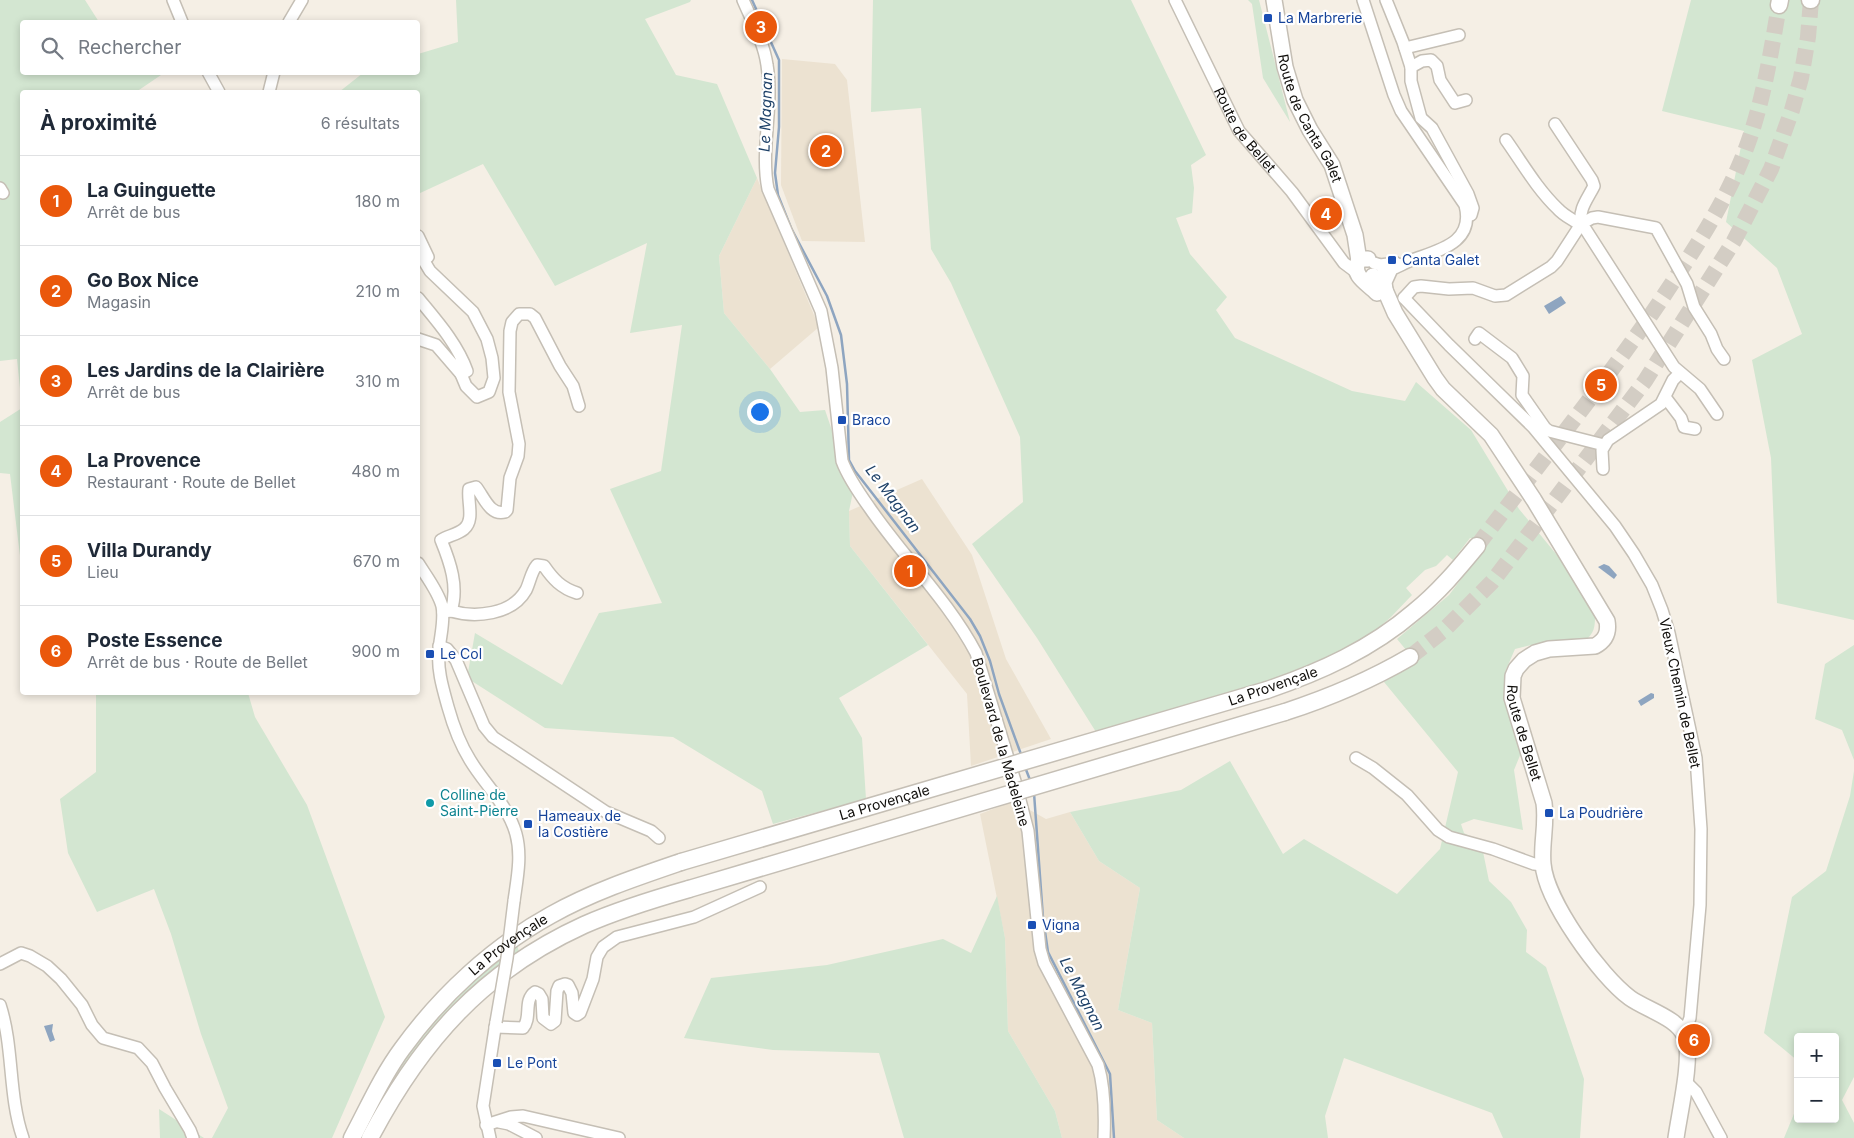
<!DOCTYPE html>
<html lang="fr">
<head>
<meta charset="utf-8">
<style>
	body { margin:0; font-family:Inter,sans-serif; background:#f2f2f3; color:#1f2937 }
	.controls { position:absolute; right:15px; bottom:15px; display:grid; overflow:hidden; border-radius:5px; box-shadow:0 2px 8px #0003 }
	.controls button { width:45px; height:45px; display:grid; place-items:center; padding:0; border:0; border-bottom:1px solid #e0e1e3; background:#fff; color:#1f2937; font:25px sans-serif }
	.you { position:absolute; left:759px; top:411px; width:18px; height:18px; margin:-12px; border:4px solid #fff; border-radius:50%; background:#1a73e8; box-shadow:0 0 0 8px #1a73e833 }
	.badge { display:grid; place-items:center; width:32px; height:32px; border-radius:50%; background:#ea580c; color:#fff; font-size:16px; font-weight:700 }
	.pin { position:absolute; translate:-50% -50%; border:2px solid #fff; box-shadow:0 1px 5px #0006 }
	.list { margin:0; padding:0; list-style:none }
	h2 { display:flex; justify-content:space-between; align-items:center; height:65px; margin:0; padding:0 20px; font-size:21px }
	h2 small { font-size:16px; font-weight:400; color:#747a83 }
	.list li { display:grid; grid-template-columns:32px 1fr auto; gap:15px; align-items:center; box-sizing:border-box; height:90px; padding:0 20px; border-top:1px solid #e0e1e3 }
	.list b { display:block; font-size:19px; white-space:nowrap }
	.list p { margin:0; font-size:16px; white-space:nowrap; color:#747a83 }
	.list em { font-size:16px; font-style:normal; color:#747a83 }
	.icon { flex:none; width:28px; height:28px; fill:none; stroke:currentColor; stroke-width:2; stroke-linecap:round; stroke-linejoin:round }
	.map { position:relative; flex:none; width:1854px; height:1138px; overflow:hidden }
	.search { position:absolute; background:#fff; box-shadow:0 2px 8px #0003; left:20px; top:20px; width:400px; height:55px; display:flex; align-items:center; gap:12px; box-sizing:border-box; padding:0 18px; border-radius:5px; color:#747a83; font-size:19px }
	.panel { position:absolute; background:#fff; box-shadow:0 2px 8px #0003; left:20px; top:90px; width:400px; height:605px; border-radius:5px }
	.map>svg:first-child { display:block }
	.built { fill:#ece2d1 }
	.green { fill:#d3e6d1 }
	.water { fill:#8ea5c0 }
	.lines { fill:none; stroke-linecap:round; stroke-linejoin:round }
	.stream { stroke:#8ea5c0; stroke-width:2.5 }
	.highway-tunnel { stroke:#d3cdc4; stroke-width:16; stroke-dasharray:16 8; stroke-linecap:butt }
	.minor-casing { stroke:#c5bfb5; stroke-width:14 }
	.major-casing { stroke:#c5bfb5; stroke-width:18 }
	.highway-casing { stroke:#c5bfb5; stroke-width:19 }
	.minor { stroke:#fff; stroke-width:11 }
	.major { stroke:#fff; stroke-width:15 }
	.highway { stroke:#fff; stroke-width:16 }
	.minor-bridge-casing { stroke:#c5bfb5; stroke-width:14; stroke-linecap:butt }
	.highway-bridge-casing { stroke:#c5bfb5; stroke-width:19; stroke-linecap:butt }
	.minor-bridge { stroke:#fff; stroke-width:11 }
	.highway-bridge { stroke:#fff; stroke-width:16 }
	.transit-dot { fill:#1a4fb4; stroke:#fff; stroke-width:2 }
	.culture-dot { fill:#0f9aa8; stroke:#fff; stroke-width:2 }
	.labels { text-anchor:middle; stroke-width:4.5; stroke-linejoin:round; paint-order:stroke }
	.transit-label { font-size:14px; fill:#164399; stroke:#fff; text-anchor:start }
	.street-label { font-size:14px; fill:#100e0b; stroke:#fff }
	.culture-label { font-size:14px; fill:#0d838f; stroke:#fff; text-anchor:start }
	.water-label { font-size:15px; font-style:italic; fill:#1e4168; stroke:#fff }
</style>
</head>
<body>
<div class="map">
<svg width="1854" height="1138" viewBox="0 0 1854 1138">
	<rect width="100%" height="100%" fill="#f5efe5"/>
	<g class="built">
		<polygon points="782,59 835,64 847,80 865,242 802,241 781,185"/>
		<polygon points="757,178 819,327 770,369 724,313 719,256"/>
		<polygon points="922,479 972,555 1006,659 1051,739 971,766 967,694 850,546 849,511"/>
		<polygon points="1014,801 1046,819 1070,812 1099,861 1140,888 1118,1010 1152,1023 1157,1120 1184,1138 1062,1138 1055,1111 1008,1031 1005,938 980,814"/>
	</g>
	<g class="green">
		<polygon points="0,0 85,0 99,22 22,22 22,72 160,72 161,75 136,92 22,92 22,572 10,474 0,473 0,422 22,408 17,359 0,361"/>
		<polygon points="456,0 691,0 690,2 645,19 676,75 717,84 757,178 719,256 724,313 770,369 800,412 825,410 853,492 849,511 850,546 928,645 839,698 862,738 866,799 773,824 762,791 673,737 545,728 467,678 475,633 562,685 599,613 662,603 610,489 661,471 682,325 630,333 647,243 555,286 483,164 418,194 418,92 339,92 363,73 418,72 418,54 458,42"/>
		<path d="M 873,0 L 1131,0 L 1206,155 L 1191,165 L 1194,188 L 1192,213 L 1176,218 L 1190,254 L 1227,297 L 1216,310 L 1235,338 L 1352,391 L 1405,401 L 1416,382 L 1471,430 L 1519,509 L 1561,560 L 1595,617 C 1595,627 1594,633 1586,640 L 1531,645 L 1515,649 L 1505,672 L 1509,702 L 1521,753 L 1514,770 L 1523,830 L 1474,819 L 1461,824 L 1464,833 L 1481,842 L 1489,881 L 1511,902 L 1527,930 L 1526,952 L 1546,967 L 1584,1079 L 1580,1138 L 1503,1138 L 1492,1113 L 1344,1058 L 1325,1116 L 1328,1138 L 1184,1138 L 1157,1120 L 1152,1023 L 1118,1010 L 1140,888 L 1099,861 L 1070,812 L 1181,790 L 1230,761 L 1283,854 L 1304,839 L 1397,894 L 1440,849 L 1458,772 L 1384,682 L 1416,662 L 1397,639 L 1449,595 L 1484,549 C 1483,543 1476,539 1470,538 L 1453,560 L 1447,555 L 1436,566 L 1425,570 L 1406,588 L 1412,595 L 1391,617 L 1374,632 L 1337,654 L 1309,666 L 1264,682 L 1096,732 L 1037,638 L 972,544 L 1023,502 L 1020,437 L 951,283 L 931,249 L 921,108 L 871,112 Z"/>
		<polygon points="1248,0 1259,0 1290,122 1263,78 1252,4"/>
		<polygon points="1691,0 1772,0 1772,9 1786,9 1788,0 1804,0 1805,9 1817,10 1818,0 1854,0 1854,620 1777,603 1771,458 1752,360 1802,334 1777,268 1726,222 1744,131 1662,111"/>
		<polygon points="1854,645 1854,760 1842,730 1815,719 1825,664"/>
		<polygon points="96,693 248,693 255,717 307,805 385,1017 332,1138 212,1138 228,1108 201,1034 171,934 154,889 97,912 68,853 60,799 96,772"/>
		<polygon points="1854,771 1854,1077 1842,1100 1854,1123 1854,1138 1784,1138 1798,1104 1798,1119 1835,1119 1835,1037 1798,1037 1798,1061 1764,1033 1792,897 1826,871 1850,796"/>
		<polygon points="997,896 1005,938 1008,1031 1055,1111 1062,1138 904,1138 879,1053 773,1050 684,1038 711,978 827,965 943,939 971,953"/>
		<path d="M 517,945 L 520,955 L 416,1051 L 381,1099 C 401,1065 422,1031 450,1002 C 471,981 494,963 517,945 Z"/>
		<polygon points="159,1109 204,1138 160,1138"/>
	</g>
	<g class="water">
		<polygon points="1561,296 1566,303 1549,314 1544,306"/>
		<polygon points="1604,564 1609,566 1617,575 1614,579 1598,567"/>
		<polygon points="1651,693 1654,694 1654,698 1641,706 1638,701"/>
		<polygon points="53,1024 52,1031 55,1040 50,1042 44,1026"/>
	</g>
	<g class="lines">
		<g class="stream">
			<polyline points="752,0 779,60 779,127 775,173 778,195 791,228 827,296 841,335 847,384 849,460 855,471 970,619 980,636 990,661 999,694 1022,757"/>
			<polyline points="1025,767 1030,780"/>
			<polyline points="1034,793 1043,918 1048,952 1110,1074 1114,1138"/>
		</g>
		<g class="highway-tunnel">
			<path d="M 1477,546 C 1538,465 1602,387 1659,303 C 1688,259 1718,215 1739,166 C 1761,115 1770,59 1779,5"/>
			<polyline points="1410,657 1443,631 1492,582 1534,527 1645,381 1734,241 1771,169 1792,110 1801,78 1808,37 1811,0"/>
		</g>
		<g class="minor-casing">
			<g id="minor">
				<polyline points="173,0 182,22"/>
				<path d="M 743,0 C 752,21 764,43 767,65 C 774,106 760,148 768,189 L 821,311 L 832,368 L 842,461 C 848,477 859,493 869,507 C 903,557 948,600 976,653 L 1015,781 L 1028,831 L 1040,949 L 1044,963 L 1098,1065 C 1105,1089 1105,1114 1104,1138"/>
				<path id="s1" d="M 1175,0 L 1239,131 L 1292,192 L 1344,263 L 1356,272"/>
				<path d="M 1363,0 L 1394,95 L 1401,111 L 1465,205 C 1475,243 1439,250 1412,260 C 1402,264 1393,270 1383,272"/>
				<polyline points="1386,0 1403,42 1411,67 1411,81 1421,118 1432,128 1468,194 1473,208 1471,215"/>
				<polyline points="289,22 302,0"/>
				<polyline points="1405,48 1459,35"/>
				<polyline points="1411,67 1422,61 1431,60 1437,66 1440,80 1455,103 1466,100"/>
				<polyline points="208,72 219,92"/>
				<polyline points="269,92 274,72"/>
				<path d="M 1506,140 C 1523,164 1537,189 1558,209 C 1566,218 1578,221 1586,230 L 1674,367 L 1700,389 L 1717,414"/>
				<polyline points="0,188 3,193"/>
				<polyline points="1581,224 1592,218 1598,217 1656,228 1687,284 1694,307 1711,334 1717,349 1724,359"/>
				<polyline points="418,236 428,257"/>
				<polyline points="418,251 430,271 473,312 487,339 492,358 494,378 489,392 477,397 466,386 461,374"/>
				<polyline points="1374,263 1380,265 1396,263"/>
				<path d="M 418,298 C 436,320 457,343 467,371 L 461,374 L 436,345 L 418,339"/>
				<polyline points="1404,298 1449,345 1533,427 1615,526 1634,554 1652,585 1662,610 1669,633 1696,758 1701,829 1700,905 1690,1018 1687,1026 1683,1032"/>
				<path d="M 1404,298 L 1414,287 L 1421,286 L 1449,289 L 1473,288 L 1495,296 L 1506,295 L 1551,267 L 1557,261 L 1581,224 C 1579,208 1587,200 1594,186 L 1592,180 L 1555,124"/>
				<polyline points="1475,339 1479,333 1512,358 1523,376 1522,395 1545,428 1549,431 1604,445"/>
				<polyline points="1665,397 1681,418 1684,427 1695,429"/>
				<polyline points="1603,469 1602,450 1608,440 1661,404 1673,380 1680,373"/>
				<path d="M 418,563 C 426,576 438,591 442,606 C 445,621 440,636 439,651 C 437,670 443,689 448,707 C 453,725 460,744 470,760 C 485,785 508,805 516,834 C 522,856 517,879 514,901"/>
				<path d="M 451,611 C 475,618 512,615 526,590 C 530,582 531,572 537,565 L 544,566 C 553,579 561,588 577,593"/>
				<path d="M 443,612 L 451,611 C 459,587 450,562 441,540 C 448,536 458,534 464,529 C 475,520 467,501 469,489 L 476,487 C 484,497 490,516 505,512 L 507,510 L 510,478 L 518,456 L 519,444 L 509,392 L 510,331 L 512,322 L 519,314 L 530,314 L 535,318 L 560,366 L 573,386 L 579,406"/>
				<polyline points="439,646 447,649 456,660 484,726 493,737 606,812 651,831 659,838"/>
				<polyline points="1356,758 1373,768 1407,795 1438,830 1449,837 1493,849 1534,864 1543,865"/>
				<polyline points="0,964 21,953 30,956 47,966 61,979 82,1005 92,1025 103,1038 138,1048 152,1063 165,1088 190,1130 193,1138"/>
				<path d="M 0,1005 C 14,1048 8,1095 23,1138"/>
				<path d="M 495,1027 L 523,1028 C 532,1018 523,1000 535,992 L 539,994 L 542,999 L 543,1018 L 551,1024 L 555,1021 L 557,991 L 559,986 L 565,984 L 568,985 L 572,993 L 574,1013 L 577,1015 L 580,1013 L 593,979 L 597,957 L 603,947 L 617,937 L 694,917 L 760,887"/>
				<polyline points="1685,1081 1696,1092 1721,1138"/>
				<polyline points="499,1122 509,1124 536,1138"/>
				<polyline points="486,1125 511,1117 523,1116 619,1138"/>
				<polyline points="490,1138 483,1106 496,1022"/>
			</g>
		</g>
		<g class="major-casing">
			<g id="major">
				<path id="s2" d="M 1274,0 L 1285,67 L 1295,100 L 1310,130 L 1332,165 L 1355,235 L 1359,261"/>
				<path d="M 1368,259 L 1361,259 L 1358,262 C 1351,276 1369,284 1377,293"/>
				<path id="s3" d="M 1373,276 L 1385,290 L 1395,313 L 1435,378 L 1443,389 L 1491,435 L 1534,500 L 1607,621 C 1609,632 1606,640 1595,646 L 1549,649 L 1535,653 L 1524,660 L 1516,669 L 1513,676 L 1512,698 L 1544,803 C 1547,824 1541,844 1543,864 C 1546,901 1600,976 1630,998 C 1647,1010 1678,1018 1685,1037 C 1693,1056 1679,1115 1676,1138"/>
				<polyline points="1385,290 1384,282 1389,271"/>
			</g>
		</g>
		<g class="highway-casing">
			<g id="highway">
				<polyline points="1810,0 1811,0"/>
				<polyline points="1779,5 1780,0"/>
				<path d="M 1267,690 C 1320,672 1371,649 1414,612 C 1438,593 1458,569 1477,546"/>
				<path d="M 1285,712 C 1331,697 1369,681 1410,657"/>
				<path id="s4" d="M 352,1138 C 368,1108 382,1076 402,1049 C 441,995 493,947 551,915 C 592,892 637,877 681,862"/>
				<path d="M 370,1138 C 421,1041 483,971 584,925 C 618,910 654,899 689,889"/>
			</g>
		</g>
		<use href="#minor" class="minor"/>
		<use href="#major" class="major"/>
		<use href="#highway" class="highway"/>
		<g class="minor-bridge-casing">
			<polyline id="minor-bridge" points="496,1022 507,958 514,901"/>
		</g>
		<g class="highway-bridge-casing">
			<g id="highway-bridge">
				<path id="s5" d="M 681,862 L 1267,690"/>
				<polyline points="689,889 1285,712"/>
			</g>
		</g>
		<use href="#minor-bridge" class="minor-bridge"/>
		<use href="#highway-bridge" class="highway-bridge"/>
	</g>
	<g class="transit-dot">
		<rect x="1263" y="13" width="10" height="10" rx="2.5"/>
		<rect x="1387" y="255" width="10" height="10" rx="2.5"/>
		<rect x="837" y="415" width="10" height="10" rx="2.5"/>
		<rect x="425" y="649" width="10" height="10" rx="2.5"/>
		<rect x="1544" y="808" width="10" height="10" rx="2.5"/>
		<rect x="523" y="819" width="10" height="10" rx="2.5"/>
		<rect x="1027" y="920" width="10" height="10" rx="2.5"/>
		<rect x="492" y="1058" width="10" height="10" rx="2.5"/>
	</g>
	<circle class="culture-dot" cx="430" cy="803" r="5"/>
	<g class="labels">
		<g class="transit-label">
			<text x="1278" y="23">La Marbrerie</text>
			<text x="1402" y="265">Canta Galet</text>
			<text x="852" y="425">Braco</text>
			<text x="440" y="659">Le Col</text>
			<text x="1559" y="818">La Poudrière</text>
			<text x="538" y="821">Hameaux de<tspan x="538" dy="16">la Costière</tspan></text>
			<text x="1042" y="930">Vigna</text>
			<text x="507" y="1068">Le Pont</text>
		</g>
		<g class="street-label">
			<text dy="5" stroke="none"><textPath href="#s2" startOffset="125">Route de Canta Galet</textPath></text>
			<text dy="5" stroke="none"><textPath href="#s1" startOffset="148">Route de Bellet</textPath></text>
			<text transform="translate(1273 686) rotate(-19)" y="5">La Provençale</text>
			<text transform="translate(1680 693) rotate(78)" y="5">Vieux Chemin de Bellet</text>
			<text dy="5" stroke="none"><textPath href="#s3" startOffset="601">Route de Bellet</textPath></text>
			<text transform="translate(1001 742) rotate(74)" y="5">Boulevard de la Madeleine</text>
			<text dy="5" stroke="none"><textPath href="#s5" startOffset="212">La Provençale</textPath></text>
			<text dy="5" stroke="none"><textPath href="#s4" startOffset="252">La Provençale</textPath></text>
		</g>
		<g class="culture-label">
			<text x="440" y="800">Colline de<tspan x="440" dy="16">Saint-Pierre</tspan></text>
		</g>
		<g class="water-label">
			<text transform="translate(766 112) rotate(-88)" y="5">Le Magnan</text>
			<text transform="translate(893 499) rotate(53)" y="5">Le Magnan</text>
			<text transform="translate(1082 994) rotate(63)" y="5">Le Magnan</text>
		</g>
	</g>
</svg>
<div class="controls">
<button>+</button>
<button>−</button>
</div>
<div class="you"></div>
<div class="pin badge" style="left:910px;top:571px">1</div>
<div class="pin badge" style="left:826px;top:151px">2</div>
<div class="pin badge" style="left:761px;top:27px">3</div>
<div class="pin badge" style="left:1326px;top:214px">4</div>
<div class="pin badge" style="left:1601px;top:385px">5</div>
<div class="pin badge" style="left:1694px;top:1040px">6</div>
<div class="search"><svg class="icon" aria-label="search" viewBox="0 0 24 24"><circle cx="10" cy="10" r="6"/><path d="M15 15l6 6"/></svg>Rechercher</div>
<section class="panel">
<h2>À proximité<small>6 résultats</small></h2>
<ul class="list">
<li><span class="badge">1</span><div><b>La Guinguette</b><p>Arrêt de bus</p></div><em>180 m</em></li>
<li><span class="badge">2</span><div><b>Go Box Nice</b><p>Magasin</p></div><em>210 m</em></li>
<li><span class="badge">3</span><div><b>Les Jardins de la Clairière</b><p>Arrêt de bus</p></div><em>310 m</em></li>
<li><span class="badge">4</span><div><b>La Provence</b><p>Restaurant · Route de Bellet</p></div><em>480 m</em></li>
<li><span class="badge">5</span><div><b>Villa Durandy</b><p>Lieu</p></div><em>670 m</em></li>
<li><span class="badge">6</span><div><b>Poste Essence</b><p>Arrêt de bus · Route de Bellet</p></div><em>900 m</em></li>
</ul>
</section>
</div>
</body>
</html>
